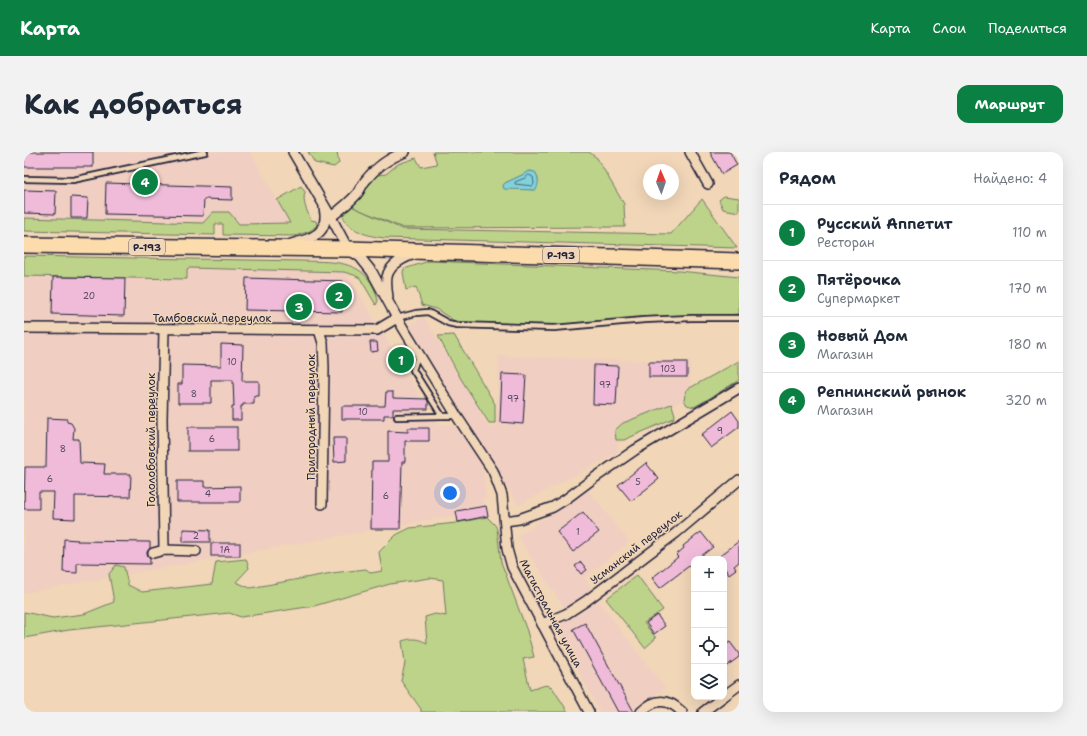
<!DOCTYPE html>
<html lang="ru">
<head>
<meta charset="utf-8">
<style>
	body { margin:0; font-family:"Shantell Sans",sans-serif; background:#f2f2f3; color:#1f2937 }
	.controls { position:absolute; right:12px; bottom:12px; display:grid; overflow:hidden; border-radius:8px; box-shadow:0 4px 16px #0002 }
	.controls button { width:36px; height:36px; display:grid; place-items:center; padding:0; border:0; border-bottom:1px solid #e0e1e3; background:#fff; color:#1f2937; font:20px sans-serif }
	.compass { position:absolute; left:619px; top:12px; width:36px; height:36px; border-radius:50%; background:#fff; box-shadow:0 4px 16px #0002; rotate:358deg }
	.you { position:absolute; left:426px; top:341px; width:14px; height:14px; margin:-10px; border:3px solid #fff; border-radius:50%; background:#1a73e8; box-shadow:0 0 0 6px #1a73e833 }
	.badge { display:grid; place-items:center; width:26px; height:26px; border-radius:50%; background:#0b8043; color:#fff; font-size:13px; font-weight:700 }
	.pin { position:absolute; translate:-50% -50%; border:2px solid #fff; box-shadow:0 1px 4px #0006 }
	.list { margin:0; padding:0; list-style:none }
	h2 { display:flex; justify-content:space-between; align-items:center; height:52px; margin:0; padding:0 16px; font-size:17px }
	h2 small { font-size:13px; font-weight:400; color:#747a83 }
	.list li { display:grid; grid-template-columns:26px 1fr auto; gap:12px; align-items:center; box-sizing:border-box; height:56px; padding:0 16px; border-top:1px solid #e0e1e3 }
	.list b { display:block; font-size:15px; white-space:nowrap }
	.list p { margin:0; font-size:13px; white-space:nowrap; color:#747a83 }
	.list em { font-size:13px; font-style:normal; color:#747a83 }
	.icon { flex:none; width:22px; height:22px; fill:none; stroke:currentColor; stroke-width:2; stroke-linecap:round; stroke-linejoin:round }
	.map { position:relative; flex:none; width:715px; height:560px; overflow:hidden; border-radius:12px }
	header { display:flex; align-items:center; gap:24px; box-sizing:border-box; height:56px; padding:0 20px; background:#0b8043; color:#fff }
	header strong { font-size:19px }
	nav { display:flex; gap:22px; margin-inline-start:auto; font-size:14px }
	.intro { display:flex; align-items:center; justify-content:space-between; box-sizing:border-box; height:96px; padding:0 24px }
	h1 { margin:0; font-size:28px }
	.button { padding:10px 18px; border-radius:12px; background:#0b8043; color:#fff; font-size:14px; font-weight:700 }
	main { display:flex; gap:24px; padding:0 24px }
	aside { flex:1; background:#fff; border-radius:12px; box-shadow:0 4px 16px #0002 }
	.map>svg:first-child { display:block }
	.built { fill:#f0cec2 }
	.green { fill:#bdd389; stroke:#707a62; fill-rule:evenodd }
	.water { fill:#81d2db; stroke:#5b8c9b }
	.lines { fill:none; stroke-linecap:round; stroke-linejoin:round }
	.shore { stroke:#48687b; stroke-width:1 }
	.building { fill:#efbbd9; stroke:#22223b }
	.service-casing { stroke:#22223b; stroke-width:8 }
	.minor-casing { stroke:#22223b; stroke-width:12 }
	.trunk-casing { stroke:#22223b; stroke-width:18 }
	.service { stroke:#f1d6b8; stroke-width:4.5 }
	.minor { stroke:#f1d6b8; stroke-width:9 }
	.trunk { stroke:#fcdcac; stroke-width:15 }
	.labels { text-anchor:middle; stroke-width:3; stroke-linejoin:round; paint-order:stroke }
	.number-label { font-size:9px; fill:#554862 }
	.shield { fill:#f1d6b8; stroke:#605860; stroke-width:1 }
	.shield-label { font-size:10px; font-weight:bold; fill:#22223b }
	.street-label { font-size:11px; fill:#22223b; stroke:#f1d6b8 }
</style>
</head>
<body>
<header>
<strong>Карта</strong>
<nav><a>Карта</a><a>Слои</a><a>Поделиться</a></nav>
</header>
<div class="intro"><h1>Как добраться</h1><a class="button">Маршрут</a></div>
<main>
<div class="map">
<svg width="715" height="560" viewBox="0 0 715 560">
	<rect width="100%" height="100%" fill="#f1d6b8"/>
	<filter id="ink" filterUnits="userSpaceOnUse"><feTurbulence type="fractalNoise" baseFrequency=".025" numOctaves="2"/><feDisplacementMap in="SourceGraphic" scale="8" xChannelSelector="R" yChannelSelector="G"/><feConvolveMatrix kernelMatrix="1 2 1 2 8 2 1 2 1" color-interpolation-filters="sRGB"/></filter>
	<g filter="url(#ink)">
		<g class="built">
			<polygon points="0,0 226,0 265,71 215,72 189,60 179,71 0,66"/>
			<polygon points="0,107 322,120 413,273 429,273 438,282 458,314 462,347 457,347 464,357 0,441"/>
			<polygon points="400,165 466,276 471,275 473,273 475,204 666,210 666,245 596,276 593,301 494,353 385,174"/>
			<polygon points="564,338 605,390 560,426 570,439 563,445 541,457 494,384"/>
			<polygon points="574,449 641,536 609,560 576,560 531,475"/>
		</g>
		<g class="green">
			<polygon points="284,0 313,0 315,11 310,15 291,11"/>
			<path d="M 409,0 L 565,0 L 573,6 L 600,52 L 601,75 L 379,76 L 331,56 L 329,52 L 340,36 L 353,23 L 362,22 L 374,12 L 392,6 L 397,15 L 413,12 ZM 507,19 L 512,21 L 514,29 L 510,38 L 479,35 L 481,31 Z"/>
			<path d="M 277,34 L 281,40 C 278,50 283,59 287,68 L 292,69 L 293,73 L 286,79 L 271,84 L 199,83 L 199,72 L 191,72 L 191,83 L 0,79 L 0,66 L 179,71 L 189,60 L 205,60 L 215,72 L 266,71 L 253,48 Z"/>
			<polygon points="700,44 715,46 715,60 699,57 695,48"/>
			<path d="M 678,47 L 713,96 L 360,86 C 344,84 324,79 318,62 L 328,50 L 329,55 L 378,77 L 647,82 Z"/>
			<path d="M 0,104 L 279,109 C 312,110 345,107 354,149 L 352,153 L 336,126 L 330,123 L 320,120 L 164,116 L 163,118 L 163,127 L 0,124 Z"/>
			<polygon points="405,109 655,119 715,125 715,162 529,175 432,170 412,157 398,153 392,135 382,138 379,120 380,117"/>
			<polygon points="430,183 471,252 471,271 465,271 437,227 414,184"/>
			<polygon points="715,209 715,228 686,246 670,255 663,253 660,248 662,238"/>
			<polygon points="647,252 648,253 651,263 650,266 600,288 592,288 591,278 599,271"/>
			<path d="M 463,365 L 471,373 L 473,377 L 477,410 L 503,479 L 510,505 L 499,507 L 506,538 L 522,533 L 528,535 L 544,560 L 397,560 L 397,557 L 377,529 L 381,511 L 378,489 C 388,486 393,486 403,491 L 401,465 L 411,462 L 422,464 L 419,428 L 406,426 L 366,432 L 290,454 L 217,465 L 205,461 L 45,478 L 0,486 L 0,460 L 29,466 L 60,462 L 90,450 L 85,422 L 92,413 L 100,415 L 104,433 L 118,440 L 188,432 L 192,410 L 222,407 L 225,416 L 212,430 L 226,436 L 308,421 L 342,417 L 347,421 L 358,419 L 355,400 L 372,383 L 386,376 L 432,371 Z"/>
			<polygon points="613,423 639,458 620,471 632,486 621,496 582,447"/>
		</g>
		<path class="water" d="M 504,19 L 511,20 C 515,25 515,32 512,38 L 480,37 L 479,33 L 481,31 L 500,22 Z"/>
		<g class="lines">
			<polygon class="shore" points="505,23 509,25 510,31 509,34 491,32 491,30 501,26"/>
		</g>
		<g class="building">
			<rect x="0" y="0" width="69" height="15"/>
			<polygon points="686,0 706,0 713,13 698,22"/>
			<polygon points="82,31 208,35 208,48 180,47 179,64 81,62"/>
			<polygon points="0,38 32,39 31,62 0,61"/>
			<polygon points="47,45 64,46 63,66 47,66"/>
			<polygon points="29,125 101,126 100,164 28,162"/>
			<polygon points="222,126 319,129 318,160 221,158"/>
			<polygon points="346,190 353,190 354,199 347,200"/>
			<polygon points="197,192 219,193 218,229 235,229 235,244 230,244 230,252 219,252 219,254 217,254 217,268 208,268 208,255 210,255 209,228 187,228 187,251 154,251 154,232 158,232 158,213 197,214"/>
			<rect x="625" y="210" width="38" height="15"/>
			<polygon points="570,213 594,214 592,253 569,252"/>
			<polygon points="478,222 502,223 499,272 476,270"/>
			<polygon points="362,240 369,240 369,246 403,247 404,249 404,257 369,257 369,263 360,263 360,267 318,267 318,254 361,254"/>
			<polygon points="708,259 715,269 715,275 687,296 677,283"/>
			<polygon points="23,266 43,267 43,270 47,271 50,276 49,287 55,287 56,311 81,312 80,322 107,322 106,345 51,344 51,367 29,366 30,340 15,340 15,357 0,357 1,315 22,315"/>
			<rect x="164" y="275" width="49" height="24"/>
			<polygon points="384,276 405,276 405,289 381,289 381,310 378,310 376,377 347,377 348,310 364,310 364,279 384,280"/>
			<polygon points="309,286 322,286 322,309 310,310"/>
			<polygon points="622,311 635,327 607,349 594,333"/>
			<polygon points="153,329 180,329 180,335 216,334 216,350 153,350"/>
			<polygon points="462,354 464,364 434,370 432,359"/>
			<polygon points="559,360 575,380 549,400 533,380"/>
			<polygon points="159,377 186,378 186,390 159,390"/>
			<polygon points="677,380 689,395 673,407 670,407 669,411 636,436 628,426 654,405 652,403 660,396 659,394"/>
			<polygon points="40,387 54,388 53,389 126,390 126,396 123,400 123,403 126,406 126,412 53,411 53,421 39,420"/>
			<polygon points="715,389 715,410 710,414 712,417 705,422 700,415 700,407 692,407"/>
			<rect x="187" y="391" width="29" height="13"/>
			<polygon points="557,410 563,418 557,422 551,414"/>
			<polygon points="633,463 641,474 630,482 622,471"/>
			<polygon points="561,471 610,560 594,560 549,477"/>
			<polygon points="706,490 715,502 715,505 700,516 700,494"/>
		</g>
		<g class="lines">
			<g class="service-casing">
				<g id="service">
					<polyline points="0,27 49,28 181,0"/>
					<polyline points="373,166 392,161 404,160 424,171 433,173 530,176 620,168 667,166 715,166"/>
					<polyline points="394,203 389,218 418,264 432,264"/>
					<polyline points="373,265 418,264"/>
				</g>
			</g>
			<g class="minor-casing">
				<g id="minor">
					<polyline points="269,0 307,65 324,97 336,105 348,120 373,166 434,266 469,319 478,343 483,397 488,415 565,560"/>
					<polyline points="666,0 684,32"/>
					<path d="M 307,65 C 316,58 325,51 333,42 C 336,38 338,33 341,29 C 352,15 365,6 381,0"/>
					<path d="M 267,92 C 287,87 306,82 300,56"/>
					<path d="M 364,145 C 363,139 362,132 363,125 C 365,113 380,105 392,102"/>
					<polyline points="0,176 353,178 373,166"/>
					<polyline points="295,178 299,191 300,216 298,352"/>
					<polyline points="481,369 495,367 529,355 542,347 566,329 611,298 715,236"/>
					<polyline points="140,398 138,267 140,178"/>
					<polyline points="129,401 140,398 172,399"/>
					<polyline points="518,472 542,462 562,449 652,381 715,328"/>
					<polyline points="700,544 715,533"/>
					<path d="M 617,560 C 631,546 644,546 658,560"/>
					<polyline points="679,560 699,545"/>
				</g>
			</g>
			<g class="trunk-casing">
				<polyline id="trunk" points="0,93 324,97 715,109"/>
			</g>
			<use href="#service" class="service"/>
			<use href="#minor" class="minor"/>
			<use href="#trunk" class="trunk"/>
		</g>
	</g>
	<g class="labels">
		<g class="number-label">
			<text x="65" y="147">20</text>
			<text x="208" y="213">10</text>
			<text x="644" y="220">103</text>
			<text x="581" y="236">97</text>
			<text x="170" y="245">8</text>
			<text x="489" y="250">97</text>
			<text x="339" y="263">10</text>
			<text x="696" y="282">9</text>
			<text x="188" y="290">6</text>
			<text x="39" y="300">8</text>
			<text x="26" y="330">6</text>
			<text x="614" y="333">5</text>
			<text x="184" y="345">4</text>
			<text x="362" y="347">6</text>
			<text x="554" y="383">1</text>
			<text x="172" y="387">2</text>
			<text x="201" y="401">1А</text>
		</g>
		<g class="shield">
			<rect x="105" y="87" width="36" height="16" rx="3"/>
			<rect x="519" y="95" width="36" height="16" rx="3"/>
		</g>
		<g class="shield-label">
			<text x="123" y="99">Р-193</text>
			<text x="537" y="107">Р-193</text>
		</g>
		<g class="street-label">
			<text x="188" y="170">Тамбовский переулок</text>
			<text transform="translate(287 265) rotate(-90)" y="4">Пригородный переулок</text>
			<text transform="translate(127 288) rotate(-90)" y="4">Гололобовский переулок</text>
			<text transform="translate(612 395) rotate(-38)" y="4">Усманский переулок</text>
			<text transform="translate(527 461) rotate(62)" y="4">Магистральная улица</text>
		</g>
	</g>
</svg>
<div class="controls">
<button>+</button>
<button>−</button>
<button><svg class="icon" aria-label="locate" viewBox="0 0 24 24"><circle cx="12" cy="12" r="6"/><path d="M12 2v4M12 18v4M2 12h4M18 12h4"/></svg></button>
<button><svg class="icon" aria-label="layers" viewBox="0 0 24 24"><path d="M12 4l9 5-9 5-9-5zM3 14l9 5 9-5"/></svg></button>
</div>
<svg class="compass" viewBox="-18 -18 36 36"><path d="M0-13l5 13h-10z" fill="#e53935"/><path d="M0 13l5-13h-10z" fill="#747a83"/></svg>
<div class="you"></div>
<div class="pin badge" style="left:377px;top:208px">1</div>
<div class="pin badge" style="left:315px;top:144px">2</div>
<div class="pin badge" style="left:275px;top:155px">3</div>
<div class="pin badge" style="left:121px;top:30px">4</div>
</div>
<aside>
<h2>Рядом<small>Найдено: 4</small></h2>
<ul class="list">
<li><span class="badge">1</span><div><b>Русский Аппетит</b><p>Ресторан</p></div><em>110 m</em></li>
<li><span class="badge">2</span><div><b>Пятёрочка</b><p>Супермаркет</p></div><em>170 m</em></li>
<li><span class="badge">3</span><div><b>Новый Дом</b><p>Магазин</p></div><em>180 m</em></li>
<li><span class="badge">4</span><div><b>Репнинский рынок</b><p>Магазин</p></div><em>320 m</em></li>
</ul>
</aside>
</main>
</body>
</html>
